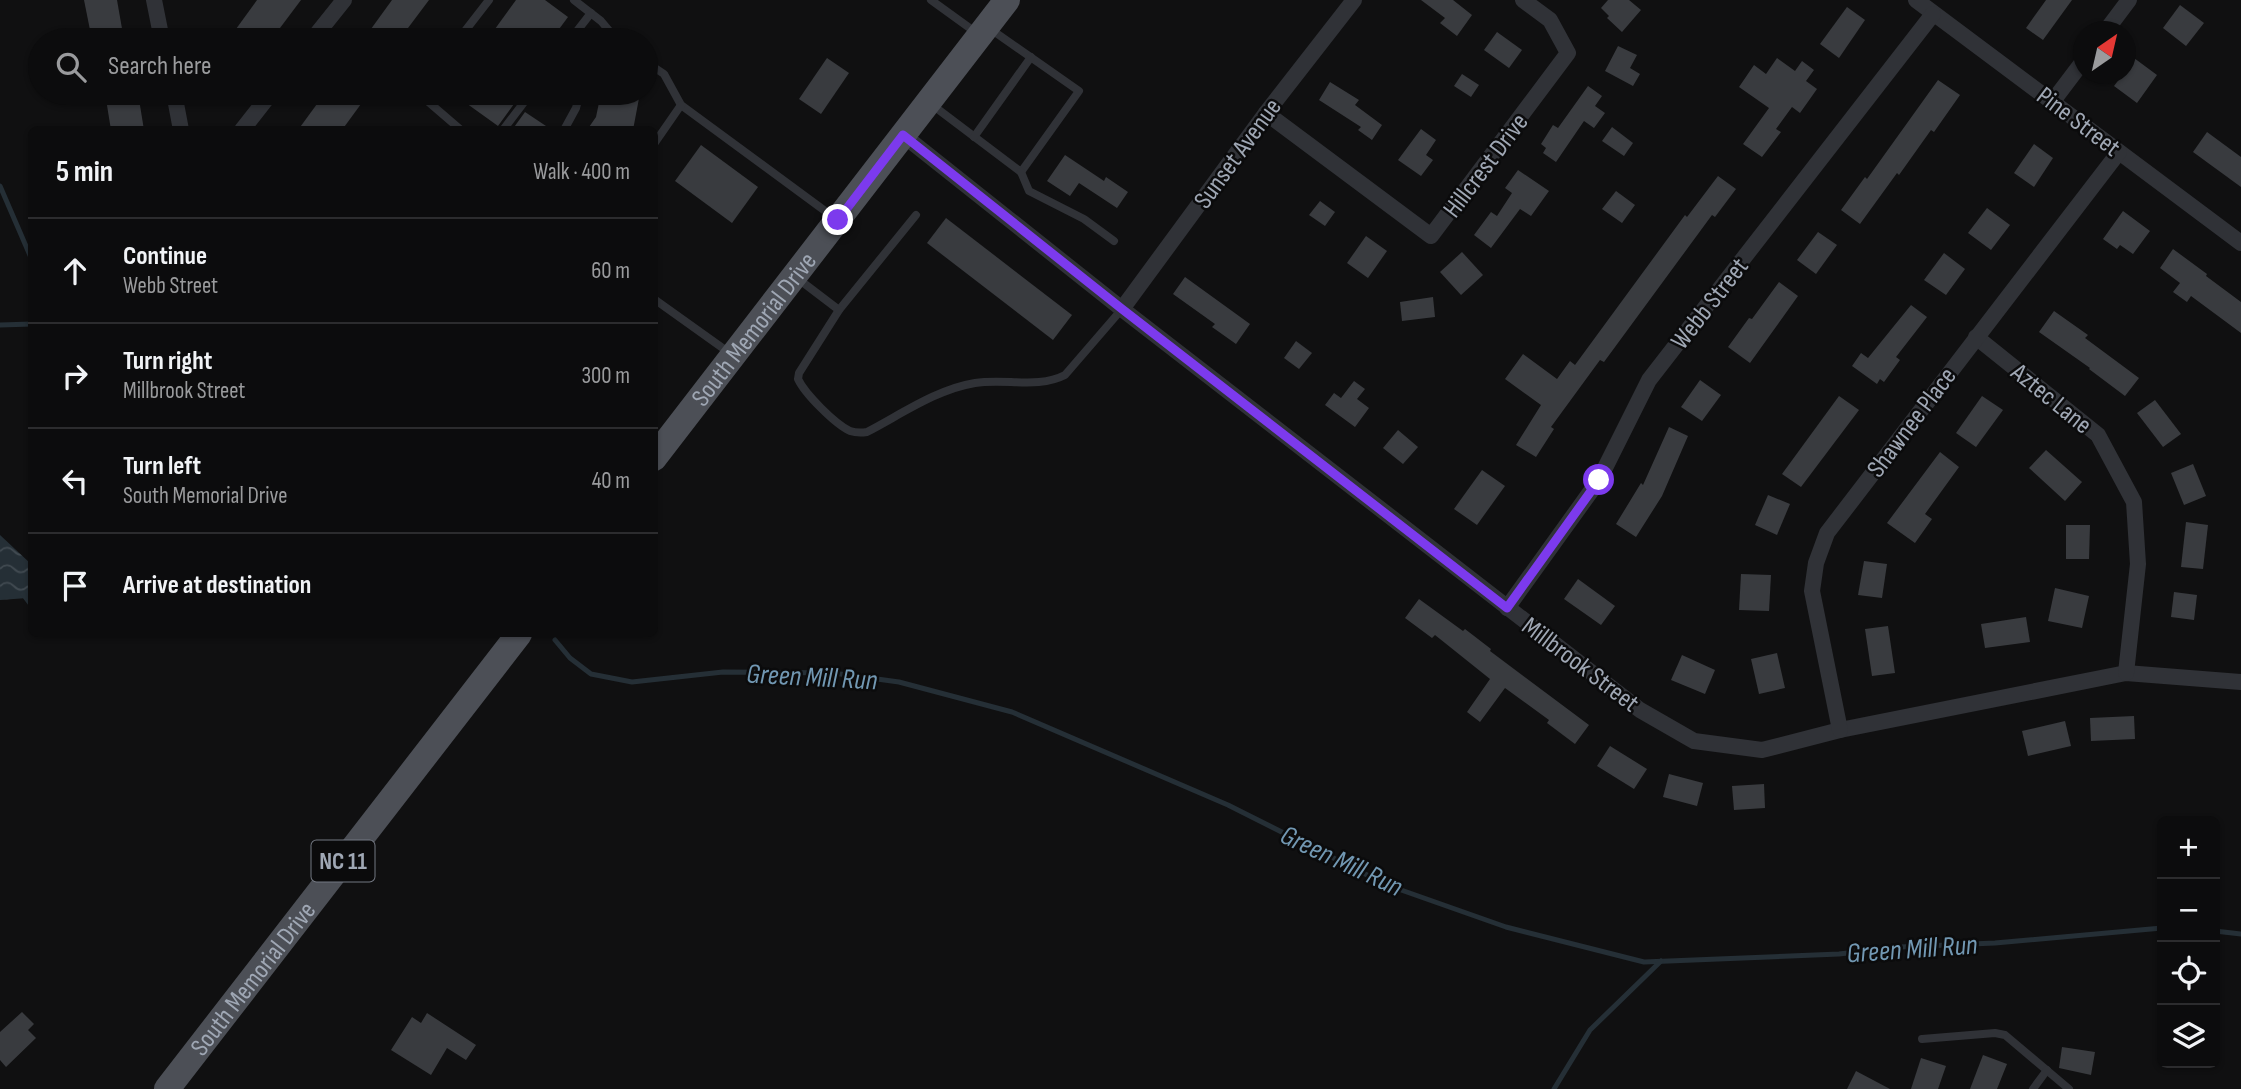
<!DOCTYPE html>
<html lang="en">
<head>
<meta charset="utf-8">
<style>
	body { margin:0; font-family:"Sofia Sans Condensed",sans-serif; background:#151516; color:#f1f3f6 }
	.controls { position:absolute; right:21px; bottom:21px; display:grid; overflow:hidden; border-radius:10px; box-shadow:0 2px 5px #0004 }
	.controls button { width:63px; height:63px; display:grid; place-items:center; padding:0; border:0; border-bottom:2px solid #2c2c2e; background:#0c0c0d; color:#f1f3f6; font:35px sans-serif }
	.compass { position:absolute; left:2073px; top:21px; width:63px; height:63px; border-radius:50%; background:#0c0c0d; box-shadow:0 2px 5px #0004; rotate:34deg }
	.stop { position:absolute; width:21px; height:21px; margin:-16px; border:5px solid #7c3aed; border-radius:50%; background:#fff }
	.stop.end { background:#7c3aed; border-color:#fff; box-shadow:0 2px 7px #0008 }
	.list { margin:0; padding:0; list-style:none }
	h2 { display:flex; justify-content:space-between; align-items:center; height:91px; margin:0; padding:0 28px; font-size:30px }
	h2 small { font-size:23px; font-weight:400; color:#9a9b9d }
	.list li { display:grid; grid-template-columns:46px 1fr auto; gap:21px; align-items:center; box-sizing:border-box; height:105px; padding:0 28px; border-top:2px solid #2c2c2e }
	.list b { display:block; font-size:26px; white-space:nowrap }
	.list p { margin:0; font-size:23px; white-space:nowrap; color:#9a9b9d }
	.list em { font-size:23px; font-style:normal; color:#9a9b9d }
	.icon { flex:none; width:38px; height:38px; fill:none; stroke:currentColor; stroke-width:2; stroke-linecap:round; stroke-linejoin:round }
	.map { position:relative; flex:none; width:2241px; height:1089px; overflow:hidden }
	.search { position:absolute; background:#0c0c0d; box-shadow:0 2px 5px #0004; left:28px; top:28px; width:630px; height:77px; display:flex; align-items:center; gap:18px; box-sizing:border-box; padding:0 24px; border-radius:38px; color:#9a9b9d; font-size:26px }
	.panel { position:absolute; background:#0c0c0d; box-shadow:0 2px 5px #0004; left:28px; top:126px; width:630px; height:511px; border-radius:10px }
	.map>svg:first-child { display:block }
	.water { fill:url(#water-waves) }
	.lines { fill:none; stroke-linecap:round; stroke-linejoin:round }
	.stream { stroke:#252f36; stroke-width:5 }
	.building { fill:#393b3f }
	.service { stroke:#303237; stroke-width:8 }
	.minor { stroke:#303237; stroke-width:16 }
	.primary { stroke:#4c4f56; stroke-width:26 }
	.route { stroke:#7c3aed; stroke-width:9 }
	.labels { text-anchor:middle; stroke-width:5; stroke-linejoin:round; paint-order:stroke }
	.shield { fill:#0b0b0c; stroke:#737882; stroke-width:2 }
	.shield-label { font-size:24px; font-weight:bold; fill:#9fa7b4 }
	.street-label { font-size:26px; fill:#9fa7b4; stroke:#0b0b0c }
	.water-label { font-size:28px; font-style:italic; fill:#7298b3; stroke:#0b0b0c }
</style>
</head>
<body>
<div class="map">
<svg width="2241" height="1089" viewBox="0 0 2241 1089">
	<defs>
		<pattern id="water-waves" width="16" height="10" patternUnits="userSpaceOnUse" patternTransform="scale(1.75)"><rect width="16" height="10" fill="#252f36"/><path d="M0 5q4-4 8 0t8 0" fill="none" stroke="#414a51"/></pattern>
	</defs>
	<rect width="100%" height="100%" fill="#101011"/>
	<polygon class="water" points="0,535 31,564 31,592 27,598 0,600"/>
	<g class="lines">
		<g class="stream">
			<polyline points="0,186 32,260"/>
			<polyline points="0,325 32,324"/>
			<polyline points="23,594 32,606"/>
			<polyline points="54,634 56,634"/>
			<polyline points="555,640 570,658 591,674 632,682 723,672 833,673 899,682 1012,712 1228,805 1387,885 1506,927 1644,962 1839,954 1900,947 1995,943 2162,928"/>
			<polyline points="2215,931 2241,934"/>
			<polyline points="1554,1089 1590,1030 1661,961"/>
		</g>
	</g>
	<g class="building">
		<polygon points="84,0 117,0 124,40 92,40"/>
		<polygon points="257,0 301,0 271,40 228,40"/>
		<polygon points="392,0 429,0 399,40 363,40"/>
		<polygon points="516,0 545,0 568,17 551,40 487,40"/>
		<polygon points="1421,0 1453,0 1472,15 1457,36 1440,23 1445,18"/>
		<polygon points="1608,0 1629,0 1641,10 1622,32 1607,18 1609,16 1601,8"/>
		<polygon points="2046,0 2072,0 2043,40 2026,28"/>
		<polygon points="2180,5 2204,23 2186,46 2163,28"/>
		<polygon points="1847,7 1865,20 1839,58 1820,44"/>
		<polygon points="1497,32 1522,50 1509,68 1484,50"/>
		<polygon points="1618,46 1637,55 1630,68 1640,74 1633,86 1605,71"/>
		<polygon points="827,58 849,73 821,114 799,99"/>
		<polygon points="1777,58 1795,71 1802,61 1814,70 1806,81 1817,89 1800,113 1792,107 1776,129 1781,132 1762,157 1743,144 1769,108 1739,87 1754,65 1766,74"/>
		<polygon points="2134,58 2157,75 2137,103 2114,86 2123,74 2125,74 2125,70"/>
		<polygon points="1462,74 1479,85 1471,97 1454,86"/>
		<polygon points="1938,80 1960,95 1934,132 1931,130 1899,175 1897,173 1860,224 1841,210 1865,177 1867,179"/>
		<polygon points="1330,82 1359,100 1355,105 1382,125 1372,140 1358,130 1361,127 1319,100"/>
		<polygon points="1588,86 1602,96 1595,106 1605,113 1594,128 1584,121 1556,162 1543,153 1546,148 1541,144 1553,125 1558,128"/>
		<polygon points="105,93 138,93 144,130 111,130"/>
		<polygon points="325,93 369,93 342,130 298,130"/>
		<polygon points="452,93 513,93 508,100 514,104 498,126"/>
		<polygon points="601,93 640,93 633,130 587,130 596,117"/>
		<polygon points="525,112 552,130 512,130"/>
		<polygon points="1612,127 1633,143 1624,156 1602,141"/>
		<polygon points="1421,129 1436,140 1426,155 1433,160 1421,176 1398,160"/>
		<polygon points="2207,132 2241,157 2241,187 2193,152"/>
		<polygon points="2034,144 2053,158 2034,187 2014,173"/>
		<polygon points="701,145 758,187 732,223 675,181"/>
		<polygon points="1065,155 1104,181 1106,177 1128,192 1117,208 1079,183 1070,196 1047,181"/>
		<polygon points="1518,170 1549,191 1531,216 1520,209 1491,248 1474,235 1491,212 1497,216 1512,193 1505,188"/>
		<polygon points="1718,176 1736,189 1715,217 1712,215 1604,362 1600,360 1551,427 1554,429 1536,457 1516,445 1541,405 1505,379 1523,354 1557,379 1570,361 1575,365 1685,215 1687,217"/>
		<polygon points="1616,191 1635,205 1622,223 1602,209"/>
		<polygon points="1320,201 1335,212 1325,226 1309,215"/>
		<polygon points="1987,208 2010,225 1991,250 1968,233"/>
		<polygon points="2123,211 2150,231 2133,254 2120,245 2117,249 2103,239"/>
		<polygon points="946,218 1072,315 1053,340 927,243"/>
		<polygon points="1818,232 1837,245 1816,274 1797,260"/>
		<polygon points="1366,236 1387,251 1368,278 1347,263"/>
		<polygon points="2173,249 2207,274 2206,276 2241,302 2241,333 2191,296 2187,302 2173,292 2180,283 2160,268"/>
		<polygon points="1462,252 1483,275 1461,295 1440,272"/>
		<polygon points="1944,253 1965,269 1946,295 1924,280"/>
		<polygon points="1185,277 1250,324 1236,344 1212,327 1215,324 1173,294"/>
		<polygon points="1779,282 1798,296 1750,363 1728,347 1749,318 1752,319"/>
		<polygon points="1433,297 1435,317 1402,321 1400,302"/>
		<polygon points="1911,305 1927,317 1896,357 1900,360 1884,382 1880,379 1877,384 1852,366 1861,353 1868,358"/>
		<polygon points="2054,311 2088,335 2085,338 2139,378 2125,396 2089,369 2090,368 2039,332"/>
		<polygon points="1296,341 1312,353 1299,369 1284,358"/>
		<polygon points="1700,380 1721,395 1702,421 1681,407"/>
		<polygon points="1354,381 1365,389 1357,399 1369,408 1355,427 1325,405 1334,393 1341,398"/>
		<polygon points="1839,396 1859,410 1801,487 1782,474"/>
		<polygon points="1982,396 2003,410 1976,447 1956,433"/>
		<polygon points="2155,400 2181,434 2163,447 2137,413"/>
		<polygon points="1669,427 1688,436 1662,496 1636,537 1616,524 1641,483 1643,485"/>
		<polygon points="1398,430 1418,447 1403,464 1383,448"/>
		<polygon points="2046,450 2082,482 2065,501 2029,468"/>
		<polygon points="1940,452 1959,467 1925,514 1932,519 1915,543 1887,523"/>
		<polygon points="2193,464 2206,496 2184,505 2171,473"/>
		<polygon points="1482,470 1505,486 1477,525 1454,509"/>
		<polygon points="1768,495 1790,504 1777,535 1755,525"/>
		<polygon points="2186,522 2208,525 2203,569 2181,567"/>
		<polygon points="2066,525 2090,525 2089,559 2066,559"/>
		<polygon points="1864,561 1887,564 1882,598 1858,595"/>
		<polygon points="1741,574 1771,575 1769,611 1739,610"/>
		<polygon points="1578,579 1615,606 1601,625 1564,599"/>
		<polygon points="2055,588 2089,596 2082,628 2048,621"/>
		<polygon points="2174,592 2197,595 2194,620 2171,617"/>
		<polygon points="1419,599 1463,631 1465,629 1491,649 1490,651 1589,725 1575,744 1547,723 1549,720 1505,688 1480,722 1467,712 1490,679 1435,635 1432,638 1405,618"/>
		<polygon points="2026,617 2030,642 1985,648 1981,624"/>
		<polygon points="1888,626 1895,673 1872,676 1865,629"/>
		<polygon points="1777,653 1785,688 1759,694 1751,659"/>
		<polygon points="1682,655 1715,670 1705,694 1671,680"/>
		<polygon points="2134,716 2135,739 2091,741 2090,718"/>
		<polygon points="2065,721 2071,746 2028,756 2022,731"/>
		<polygon points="1610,746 1647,769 1634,789 1597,766"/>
		<polygon points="1669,774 1703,783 1697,806 1663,797"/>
		<polygon points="1764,784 1765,808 1734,810 1732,786"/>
		<polygon points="22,1012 34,1024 28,1030 36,1038 6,1067 0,1060 0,1032"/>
		<polygon points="427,1013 476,1045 466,1060 447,1048 431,1075 391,1050 412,1017 421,1023"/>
		<polygon points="2062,1047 2095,1052 2091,1075 2059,1068"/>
		<polygon points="1983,1055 2007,1064 1997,1089 1970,1089"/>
		<polygon points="1921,1058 1946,1066 1938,1089 1911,1089"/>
		<polygon points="1856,1071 1890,1089 1847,1089"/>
	</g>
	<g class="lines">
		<g class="service">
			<polyline points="574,0 601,21 617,40"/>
			<polyline points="931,0 978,34"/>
			<polyline points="458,40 489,0"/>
			<polyline points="570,40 591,13"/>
			<polyline points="646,62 664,74 681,105 836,219"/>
			<polyline points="418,93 461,130"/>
			<polyline points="931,104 1021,172 1079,91 989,28"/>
			<polyline points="503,130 531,93"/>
			<polyline points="564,130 576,108 580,93"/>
			<polyline points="974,137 1031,57"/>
			<polyline points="654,144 681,105"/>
			<polyline points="1021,172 1029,191 1084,219 1114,241"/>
			<path d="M 916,215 L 839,310 L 799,373 L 798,379 C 805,394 835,424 850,431 C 856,433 861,433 867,432 C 900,415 937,389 975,383 C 1005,378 1038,389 1065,375 L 1122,309"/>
			<polyline points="797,278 839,310"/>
			<polyline points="654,299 731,354"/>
			<polyline points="1922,1039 1995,1033 2005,1035 2069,1089"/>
			<polyline points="2033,1089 2047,1070"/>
		</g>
		<g class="minor">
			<polyline points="154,0 162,40"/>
			<polyline points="1916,0 2241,243"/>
			<polyline points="2105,32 2129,0"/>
			<polyline points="312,40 344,0"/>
			<polyline points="174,93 181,130"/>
			<polyline points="2053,101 2084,60"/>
			<polyline points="1266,113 1431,236 1568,53 1550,20 1523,0"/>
			<polyline points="242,130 271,93"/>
			<polyline points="903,135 1122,309 1640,710 1694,741 1762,750 1840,730 2126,673 2241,682"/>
			<polyline points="1122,309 1266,113 1354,0"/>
			<polyline points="1976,337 2098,435 2134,502 2138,564 2126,673"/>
			<polyline points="1507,608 1599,480 1649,380 1933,14"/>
			<polyline points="1840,730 1812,591 1816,563 1827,533 2119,152"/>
		</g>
		<g class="primary">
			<path id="s1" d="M 654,458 L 1007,0"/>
			<path id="s2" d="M 167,1089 L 519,634"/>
		</g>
	</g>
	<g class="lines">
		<polyline class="route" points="838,220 903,135 1122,309 1507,608 1599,480"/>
	</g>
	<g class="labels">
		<rect class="shield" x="311.5" y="840.5" width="63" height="41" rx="5"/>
		<g class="shield-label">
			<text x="343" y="869">NC 11</text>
		</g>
		<g class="street-label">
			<text transform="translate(2079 121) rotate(37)" y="9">Pine Street</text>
			<text transform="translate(1237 153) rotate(-54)" y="9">Sunset Avenue</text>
			<text transform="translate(1485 165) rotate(-53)" y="9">Hillcrest Drive</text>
			<text transform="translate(1709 303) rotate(-52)" y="9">Webb Street</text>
			<text dy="9" stroke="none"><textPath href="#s1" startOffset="163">South Memorial Drive</textPath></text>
			<text transform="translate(2052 398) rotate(39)" y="9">Aztec Lane</text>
			<text transform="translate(1911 422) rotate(-53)" y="9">Shawnee Place</text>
			<text transform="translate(1581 664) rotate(37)" y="9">Millbrook Street</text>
			<text dy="9" stroke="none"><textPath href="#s2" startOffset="140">South Memorial Drive</textPath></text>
		</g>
		<g class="water-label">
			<text transform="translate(812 676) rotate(3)" y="10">Green Mill Run</text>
			<text transform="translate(1342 860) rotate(25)" y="10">Green Mill Run</text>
			<text transform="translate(1912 948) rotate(-4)" y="10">Green Mill Run</text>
		</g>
	</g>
</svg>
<div class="controls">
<button>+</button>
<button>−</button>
<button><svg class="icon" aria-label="locate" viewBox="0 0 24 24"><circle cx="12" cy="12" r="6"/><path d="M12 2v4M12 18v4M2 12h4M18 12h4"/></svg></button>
<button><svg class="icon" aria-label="layers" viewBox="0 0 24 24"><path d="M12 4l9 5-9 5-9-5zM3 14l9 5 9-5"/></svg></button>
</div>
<svg class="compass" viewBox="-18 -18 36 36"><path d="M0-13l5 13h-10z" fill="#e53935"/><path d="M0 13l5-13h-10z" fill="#9a9b9d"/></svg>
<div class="stop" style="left:1599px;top:480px"></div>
<div class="stop end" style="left:838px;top:220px"></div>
<div class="search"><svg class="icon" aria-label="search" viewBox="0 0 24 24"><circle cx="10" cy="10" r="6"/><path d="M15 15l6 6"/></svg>Search here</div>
<section class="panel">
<h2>5 min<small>Walk · 400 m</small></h2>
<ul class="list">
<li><svg class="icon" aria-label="ahead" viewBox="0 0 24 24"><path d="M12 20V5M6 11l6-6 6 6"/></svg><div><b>Continue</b><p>Webb Street</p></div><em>60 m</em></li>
<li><svg class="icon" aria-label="right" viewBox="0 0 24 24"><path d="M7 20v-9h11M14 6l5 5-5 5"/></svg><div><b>Turn right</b><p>Millbrook Street</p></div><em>300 m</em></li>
<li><svg class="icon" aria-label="left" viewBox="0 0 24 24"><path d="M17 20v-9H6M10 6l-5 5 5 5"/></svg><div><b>Turn left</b><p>South Memorial Drive</p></div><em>40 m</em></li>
<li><svg class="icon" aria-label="arrive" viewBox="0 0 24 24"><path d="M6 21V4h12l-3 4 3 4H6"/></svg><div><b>Arrive at destination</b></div></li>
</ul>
</section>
</div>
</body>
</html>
